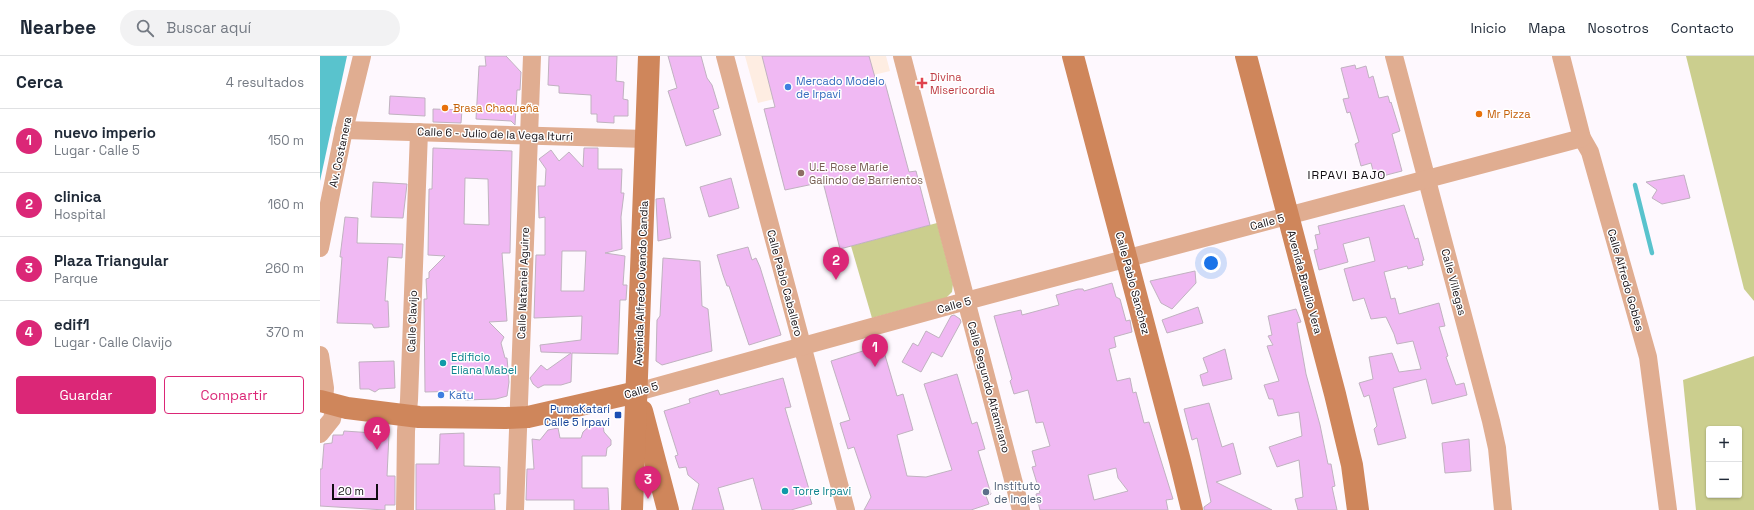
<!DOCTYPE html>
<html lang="es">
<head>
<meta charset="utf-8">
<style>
	body { margin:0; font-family:"Space Grotesk",sans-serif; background:#f2f2f3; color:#1f2937 }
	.controls { position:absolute; right:12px; bottom:12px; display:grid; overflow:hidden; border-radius:4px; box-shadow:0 1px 3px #0004 }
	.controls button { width:36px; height:36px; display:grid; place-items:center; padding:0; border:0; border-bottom:1px solid #e0e1e3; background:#fff; color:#1f2937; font:20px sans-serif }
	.scale { position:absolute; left:12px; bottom:10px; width:46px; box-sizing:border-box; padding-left:4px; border:2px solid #110c11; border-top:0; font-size:11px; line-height:14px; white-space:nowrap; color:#110c11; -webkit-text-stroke:3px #fff; paint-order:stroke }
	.you { position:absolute; left:891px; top:207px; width:14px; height:14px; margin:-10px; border:3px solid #fff; border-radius:50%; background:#1a73e8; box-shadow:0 0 0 6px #1a73e833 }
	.badge { display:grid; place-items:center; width:26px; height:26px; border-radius:50%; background:#db2777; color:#fff; font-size:13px; font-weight:700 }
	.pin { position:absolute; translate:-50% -33px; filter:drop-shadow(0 1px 2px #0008) }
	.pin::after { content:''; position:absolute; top:21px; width:14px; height:12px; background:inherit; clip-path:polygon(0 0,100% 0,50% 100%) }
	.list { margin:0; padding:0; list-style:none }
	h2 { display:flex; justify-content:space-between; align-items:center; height:52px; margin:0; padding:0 16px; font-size:17px }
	h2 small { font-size:13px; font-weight:400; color:#747a83 }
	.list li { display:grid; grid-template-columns:26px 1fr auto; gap:12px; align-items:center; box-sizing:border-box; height:64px; padding:0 16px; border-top:1px solid #e0e1e3 }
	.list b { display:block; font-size:15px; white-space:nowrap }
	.list p { margin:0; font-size:13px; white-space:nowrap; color:#747a83 }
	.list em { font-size:13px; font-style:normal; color:#747a83 }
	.actions { display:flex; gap:8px; padding:12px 16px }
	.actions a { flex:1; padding:9px 0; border:1px solid #db2777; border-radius:4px; text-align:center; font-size:14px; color:#db2777 }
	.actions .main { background:#db2777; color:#fff }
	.icon { flex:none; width:22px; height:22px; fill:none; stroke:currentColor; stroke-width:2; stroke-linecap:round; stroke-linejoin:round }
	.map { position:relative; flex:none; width:1434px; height:454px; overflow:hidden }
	header { display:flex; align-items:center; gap:24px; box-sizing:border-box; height:56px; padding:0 20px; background:#fff; border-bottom:1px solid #e0e1e3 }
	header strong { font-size:19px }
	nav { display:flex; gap:22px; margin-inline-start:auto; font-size:14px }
	.search { width:280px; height:36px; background:#f2f2f3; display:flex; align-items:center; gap:10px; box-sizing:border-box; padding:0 14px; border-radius:22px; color:#747a83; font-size:15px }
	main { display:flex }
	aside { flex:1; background:#fff }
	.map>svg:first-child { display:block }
	.commercial { fill:#feede2 }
	.green { fill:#cbce8e; fill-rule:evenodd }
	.water { fill:#59c3cd }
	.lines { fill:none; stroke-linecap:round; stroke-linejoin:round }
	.stream { stroke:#59c3cd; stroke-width:4.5 }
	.building { fill:#f0b9f3; stroke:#c0b2c0; fill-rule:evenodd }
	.street { stroke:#e0ad91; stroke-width:18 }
	.secondary { stroke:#cf865b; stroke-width:22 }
	.health-dot { fill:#e0444e; stroke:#fff; stroke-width:1.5 }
	.shop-dot { fill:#3f7fe0; stroke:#fff; stroke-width:1.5 }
	.food-dot { fill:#e8710a; stroke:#fff; stroke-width:1.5 }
	.education-dot { fill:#8d6e63; stroke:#fff; stroke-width:1.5 }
	.culture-dot { fill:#0f9aa8; stroke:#fff; stroke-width:1.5 }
	.transit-dot { fill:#1a4fb4; stroke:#fff; stroke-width:1.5 }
	.service-dot { fill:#5c6f8a; stroke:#fff; stroke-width:1.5 }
	.labels { text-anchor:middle; stroke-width:3; stroke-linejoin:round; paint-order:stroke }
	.health-label { font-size:11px; fill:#be3a42; stroke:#fff; text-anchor:start }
	.shop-label { font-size:11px; fill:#366cbe; stroke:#fff; text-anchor:start }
	.food-label { font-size:11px; fill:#c56008; stroke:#fff; text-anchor:start }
	.street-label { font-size:11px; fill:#110c11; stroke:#fff }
	.education-label { font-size:11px; fill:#785e54; stroke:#fff; text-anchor:start }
	.culture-label { font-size:11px; fill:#0d838f; stroke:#fff; text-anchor:start }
	.transit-label { font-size:11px; fill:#164399; stroke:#fff; text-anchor:end }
	.service-label { font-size:11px; fill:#4e5e75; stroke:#fff; text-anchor:start }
	.neighbourhood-label { font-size:12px; letter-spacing:1px; fill:#110c11; stroke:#fff }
</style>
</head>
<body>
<header>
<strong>Nearbee</strong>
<div class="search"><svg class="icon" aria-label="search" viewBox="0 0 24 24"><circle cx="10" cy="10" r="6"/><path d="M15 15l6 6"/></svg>Buscar aquí</div>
<nav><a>Inicio</a><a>Mapa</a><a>Nosotros</a><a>Contacto</a></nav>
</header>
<main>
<aside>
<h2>Cerca<small>4 resultados</small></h2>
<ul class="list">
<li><span class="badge">1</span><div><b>nuevo imperio</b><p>Lugar · Calle 5</p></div><em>150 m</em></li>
<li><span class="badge">2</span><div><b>clinica</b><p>Hospital</p></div><em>160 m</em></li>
<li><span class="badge">3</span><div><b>Plaza Triangular</b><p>Parque</p></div><em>260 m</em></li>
<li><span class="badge">4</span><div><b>edif1</b><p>Lugar · Calle Clavijo</p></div><em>370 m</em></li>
</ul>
<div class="actions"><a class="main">Guardar</a><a>Compartir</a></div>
</aside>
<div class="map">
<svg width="1434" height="454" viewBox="0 0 1434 454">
	<rect width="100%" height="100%" fill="#fef8fe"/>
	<polygon class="commercial" points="425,0 566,0 570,15 438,47"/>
	<g class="green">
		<polygon points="1366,0 1434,0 1434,245 1424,233"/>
		<polygon points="617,167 633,228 632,236 626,242 552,262 531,190"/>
		<path d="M 1434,300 L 1434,454 L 1376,454 L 1363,324 ZM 1389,373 L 1419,373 L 1419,439 L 1389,439 Z"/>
	</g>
	<polygon class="water" points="0,0 27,0 0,125"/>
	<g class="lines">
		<polyline class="stream" points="1315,129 1332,197"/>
	</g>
	<g class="building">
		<polygon points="165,0 186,0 201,16 200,34 197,34 195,69 191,65 156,63 159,10 166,10"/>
		<polygon points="229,0 297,0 296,25 304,26 303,43 308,44 308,60 294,60 294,67 277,66 277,58 271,58 271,39 239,37 239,30 228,29"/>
		<polygon points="348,0 381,0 387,22 392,29 399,52 393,54 401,79 366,90 348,35 357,32"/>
		<polygon points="442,0 549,0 556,25 564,23 589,116 596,115 610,169 520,193 503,126 465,134 444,53 455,51"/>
		<polygon points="1035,9 1036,13 1046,10 1049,22 1053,20 1059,42 1068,40 1070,47 1071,46 1080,75 1072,78 1082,115 1055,122 1051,107 1041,110 1035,88 1039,86 1030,56 1027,57 1023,43 1029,42 1021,12"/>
		<polygon points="70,40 105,42 105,60 69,58"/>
		<polygon points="113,53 142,54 141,67 113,66"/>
		<path d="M 113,92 L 192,95 L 190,197 L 182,197 L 187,265 L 169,266 L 184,281 L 181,287 L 185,302 L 187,302 L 189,326 L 187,340 L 176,343 L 145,344 L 144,335 L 105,336 L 104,243 L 107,243 L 106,223 L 109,222 L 109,216 L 125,200 L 108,199 L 109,133 L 112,133 ZM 145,122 L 168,123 L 169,169 L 144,168 Z"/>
		<path d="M 264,92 L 278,92 L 278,113 L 302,113 L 301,137 L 304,137 L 301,161 L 302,193 L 285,197 L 305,200 L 303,229 L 307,229 L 306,244 L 300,244 L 298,298 L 252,297 L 251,326 L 241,329 L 224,329 L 218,332 L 213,328 L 210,322 L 221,309 L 227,314 L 251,297 L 221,296 L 220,289 L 261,284 L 262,260 L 214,262 L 216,199 L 225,199 L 225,161 L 219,162 L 218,130 L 225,130 L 226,113 L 219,103 L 231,94 L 239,105 L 249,96 L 263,111 ZM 242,195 L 266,195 L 264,235 L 241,235 Z"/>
		<polygon points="1364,119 1370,142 1342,148 1332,142 1337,134 1326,126"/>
		<polygon points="411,122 419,152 389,161 380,131"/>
		<polygon points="53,126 87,128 83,162 51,161"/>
		<polygon points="344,142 351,182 338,185 336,143"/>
		<polygon points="1084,149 1095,183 1098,182 1104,204 1102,205 1103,209 1088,213 1087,210 1064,216 1071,243 1075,242 1079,258 1119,247 1125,270 1119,271 1128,300 1126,301 1136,329 1144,327 1147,339 1112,348 1106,323 1073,332 1086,382 1058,389 1054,373 1057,370 1049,339 1044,341 1039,327 1053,323 1049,301 1072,297 1079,316 1101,313 1093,285 1077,288 1074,278 1066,261 1051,263 1044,242 1033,245 1024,213 1055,205 1049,181 1023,188 1028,206 999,214 994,194 998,193 995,179 1000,178 998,170"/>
		<polygon points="25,161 38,162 37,187 83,188 82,202 68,201 65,245 68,245 69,271 54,272 52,268 17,267 22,201 20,201"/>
		<polygon points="428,191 432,204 436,202 440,211 461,279 429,289 409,230 407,230 403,219 397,199"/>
		<polygon points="343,202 380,205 382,250 388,253 392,295 342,309 336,305 337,264 340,260"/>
		<polygon points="875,215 876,227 852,253 841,247 830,225"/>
		<path d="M 792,227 L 796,241 L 800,243 L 806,265 L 810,264 L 812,276 L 794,281 L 796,291 L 789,293 L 797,325 L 810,322 L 813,337 L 816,336 L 824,367 L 829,366 L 853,443 L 846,444 L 848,454 L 720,454 L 716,438 L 720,437 L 712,411 L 716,410 L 712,395 L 730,390 L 723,366 L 716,367 L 708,334 L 694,338 L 690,325 L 692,323 L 674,260 L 701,254 L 702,259 L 717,255 L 739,249 L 736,239 L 758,233 L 763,233 L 764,235 ZM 796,412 L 798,422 L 808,435 L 774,444 L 768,419 Z"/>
		<polygon points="878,251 883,267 847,277 842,264"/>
		<polygon points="976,253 981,266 977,267 986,318 1000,369 1008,408 1011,408 1015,430 1012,431 1017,454 978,454 975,443 983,441 979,404 957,411 949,391 982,380 979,356 958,360 953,343 949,343 944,329 959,325 947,290 953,289 948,280 952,279 948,260"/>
		<polygon points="634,259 640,263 641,266 622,301 612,296 601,316 582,306 593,287 598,290 606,275 619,282 631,260"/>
		<polygon points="562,289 577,340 583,338 593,374 577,379 587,420 606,421 632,414 604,328 637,318 652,368 657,366 665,393 658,395 671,438 666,440 669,448 651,454 544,454 551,441 534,391 528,393 520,367 530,364 511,305"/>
		<polygon points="905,293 912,323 883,330 880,319 888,316 883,302"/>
		<polygon points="74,305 75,332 59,333 55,336 49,333 40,333 39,306"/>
		<polygon points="463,322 471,351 465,352 491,440 490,442 492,448 471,454 442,454 433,422 398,432 404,454 372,454 379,428 368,419 366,411 359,412 355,400 358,399 344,355 370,347 369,343 398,334 400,339"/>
		<polygon points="889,347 902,391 913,387 921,418 896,426 952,454 884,454 884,451 891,446 877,382 872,384 864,353"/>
		<polygon points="275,365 283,369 284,376 291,384 291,389 287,392 286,400 262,400 262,432 288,432 289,454 254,454 254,444 206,444 207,413 214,413 212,383 220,384 228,374 238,372 240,382 261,382 263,376"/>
		<polygon points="24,375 69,378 67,420 75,420 75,449 65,449 65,454 0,450 0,413 2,413 4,388 12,387 13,379 23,379"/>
		<polygon points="144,377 144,410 180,411 180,438 174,438 175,454 96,454 96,408 119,408 120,378"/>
		<polygon points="1149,383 1151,415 1125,417 1122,387"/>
	</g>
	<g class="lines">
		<g class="street">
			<polyline points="405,0 526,454"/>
			<polyline points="582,0 701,454"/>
			<polyline points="1074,0 1171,365 1177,392 1183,454"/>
			<polyline points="1241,0 1262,82 1270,96 1328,301 1348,454"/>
			<polyline points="24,74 326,83"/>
			<polyline points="0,192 24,74 42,0"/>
			<polyline points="0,299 5,332 4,347"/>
			<polyline points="317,336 646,245 1262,82"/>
			<polyline points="0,378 12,363 15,350"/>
			<polyline points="85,454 86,375 89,344 99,76"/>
			<polyline points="195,454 212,0"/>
		</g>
		<g class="secondary">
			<polyline points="753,0 860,405 872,454"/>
			<polyline points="926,0 1015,338 1032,409 1038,454"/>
			<polyline points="0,345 27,352 99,361 186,362 208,361 317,336"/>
			<polyline points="322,355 348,454"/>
			<polyline points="312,454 329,0"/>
		</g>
	</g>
	<path class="health-dot" d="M600 21h4v4h4v4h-4v4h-4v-4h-4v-4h4z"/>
	<g class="shop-dot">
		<circle cx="468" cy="31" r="4"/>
		<circle cx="121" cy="339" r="4"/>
	</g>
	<g class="food-dot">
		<circle cx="125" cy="52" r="4"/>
		<circle cx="1159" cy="58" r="4"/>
	</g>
	<circle class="education-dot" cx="481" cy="117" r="4"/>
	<g class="culture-dot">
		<circle cx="123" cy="307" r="4"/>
		<circle cx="465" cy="435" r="4"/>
	</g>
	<rect class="transit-dot" x="294" y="355" width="8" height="8" rx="2"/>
	<circle class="service-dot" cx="666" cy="436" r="4"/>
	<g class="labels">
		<g class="health-label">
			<text x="610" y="25">Divina<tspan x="610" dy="13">Misericordia</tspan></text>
		</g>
		<g class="shop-label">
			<text x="476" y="29">Mercado Modelo<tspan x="476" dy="13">de Irpavi</tspan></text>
			<text x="129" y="343">Katu</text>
		</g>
		<g class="food-label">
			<text x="133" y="56">Brasa Chaqueña</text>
			<text x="1167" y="62">Mr Pizza</text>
		</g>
		<g class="street-label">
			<text transform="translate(175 78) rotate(2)" y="4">Calle 6 - Julio de la Vega Iturri</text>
			<text transform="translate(20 96) rotate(-78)" y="4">Av. Costanera</text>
			<text transform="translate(947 166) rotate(-15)" y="4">Calle 5</text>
			<text transform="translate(1306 224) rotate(74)" y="4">Calle Alfredo Gobles</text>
			<text transform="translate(985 226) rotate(75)" y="4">Avenida Braulio Vera</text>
			<text transform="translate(1134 226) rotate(75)" y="4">Calle Villegas</text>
			<text transform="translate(203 227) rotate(-88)" y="4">Calle Nataniel Aguirre</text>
			<text transform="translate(321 227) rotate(-88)" y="4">Avenida Alfredo Ovando Candia</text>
			<text transform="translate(465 227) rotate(75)" y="4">Calle Pablo Caballero</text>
			<text transform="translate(813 227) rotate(75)" y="4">Calle Pablo Sanchez</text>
			<text transform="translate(634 249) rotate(-16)" y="4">Calle 5</text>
			<text transform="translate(92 265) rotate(-88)" y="4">Calle Clavijo</text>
			<text transform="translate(669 331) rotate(75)" y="4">Calle Segundo Altamirano</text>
			<text transform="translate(321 334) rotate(-16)" y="4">Calle 5</text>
		</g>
		<g class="education-label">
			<text x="489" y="115">U.E. Rose Marie<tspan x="489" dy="13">Galindo de Barrientos</tspan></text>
		</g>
		<g class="culture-label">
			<text x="131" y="305">Edificio<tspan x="131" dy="13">Eliana Mabel</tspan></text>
			<text x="473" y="439">Torre Irpavi</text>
		</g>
		<g class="transit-label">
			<text x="290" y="357">PumaKatari<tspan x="290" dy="13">Calle 5 Irpavi</tspan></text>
		</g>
		<g class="service-label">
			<text x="674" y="434">Instituto<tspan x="674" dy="13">de Ingles</tspan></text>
		</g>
		<g class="neighbourhood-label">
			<text x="1027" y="123">IRPAVI BAJO</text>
		</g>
	</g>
</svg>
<div class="controls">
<button>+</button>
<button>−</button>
</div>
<div class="scale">20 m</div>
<div class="you"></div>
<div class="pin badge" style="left:555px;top:311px">1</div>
<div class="pin badge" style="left:516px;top:224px">2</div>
<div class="pin badge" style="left:328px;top:443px">3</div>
<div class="pin badge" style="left:57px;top:394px">4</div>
</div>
</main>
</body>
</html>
